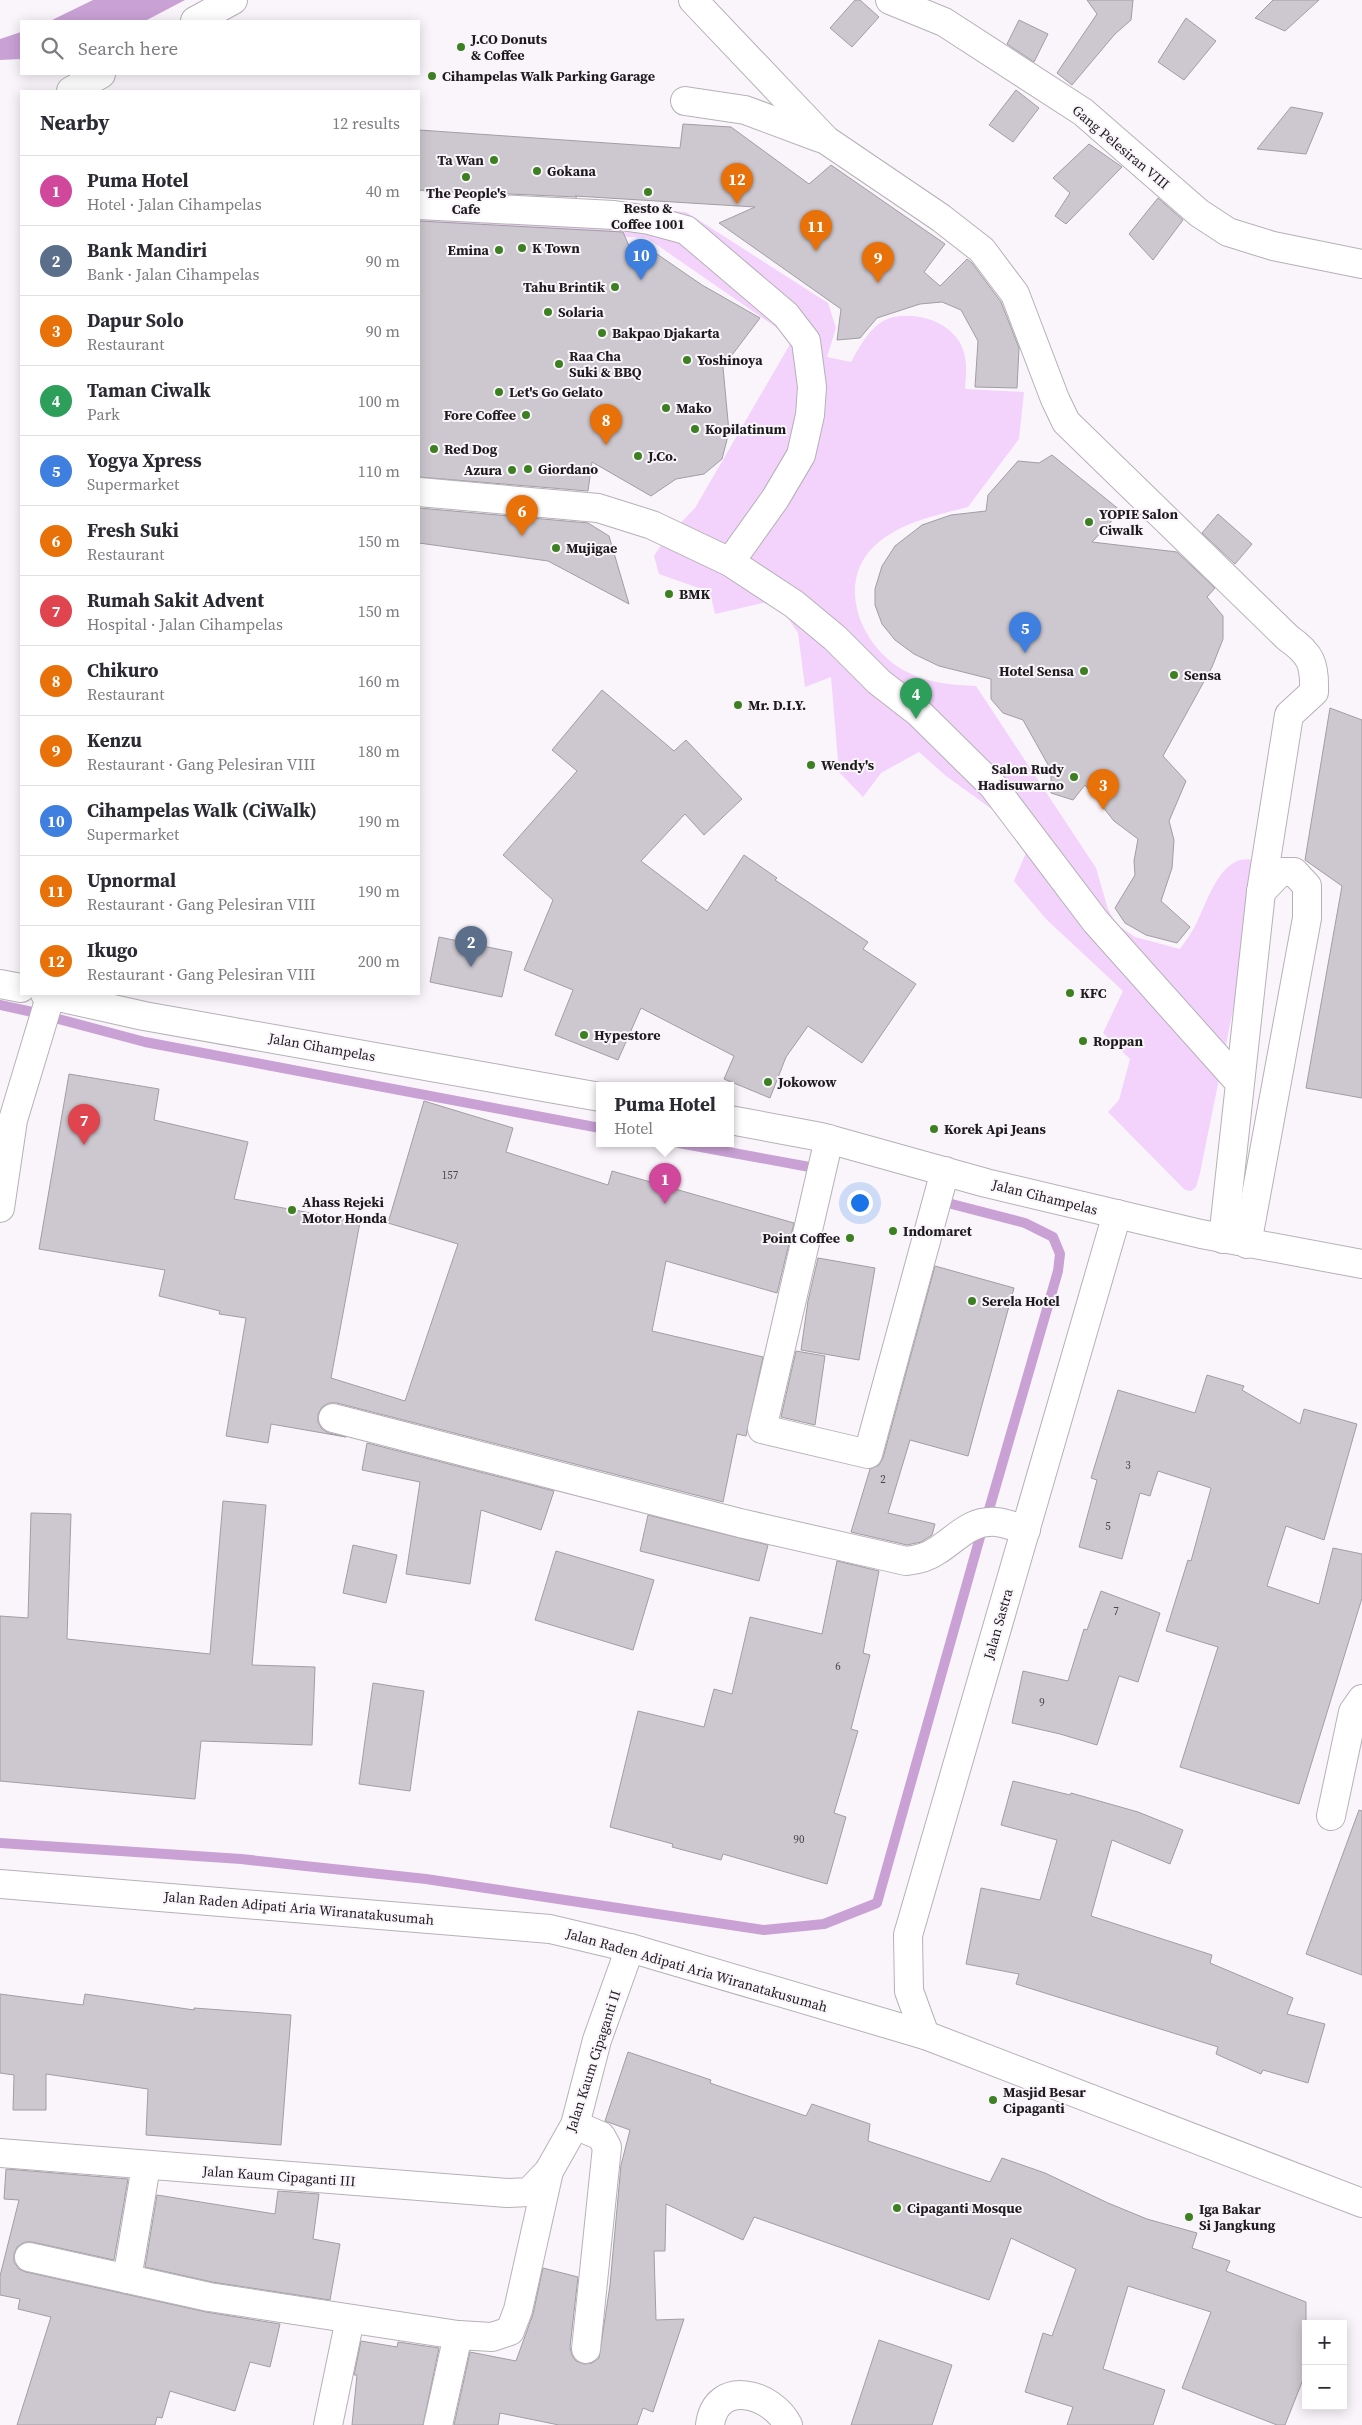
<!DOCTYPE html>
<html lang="en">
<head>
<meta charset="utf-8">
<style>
	body { margin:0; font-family:"Source Serif 4",serif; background:#f2f2f3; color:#2b2b33 }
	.controls { position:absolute; right:15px; bottom:15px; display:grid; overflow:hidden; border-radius:0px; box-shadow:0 2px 12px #0003 }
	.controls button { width:45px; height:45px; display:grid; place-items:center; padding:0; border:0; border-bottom:1px solid #e1e1e2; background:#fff; color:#2b2b33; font:25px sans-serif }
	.you { position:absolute; left:859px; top:1202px; width:18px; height:18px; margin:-12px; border:4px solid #fff; border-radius:50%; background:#1a73e8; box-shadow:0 0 0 8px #1a73e833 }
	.badge { display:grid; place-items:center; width:32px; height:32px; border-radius:50%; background:#3c8022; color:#fff; font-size:16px; font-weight:700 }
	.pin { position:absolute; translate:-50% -41px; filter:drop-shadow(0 1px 2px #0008) }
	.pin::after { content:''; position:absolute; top:26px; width:18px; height:15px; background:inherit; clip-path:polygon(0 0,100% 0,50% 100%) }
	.popup { position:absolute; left:596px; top:1082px; width:138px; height:65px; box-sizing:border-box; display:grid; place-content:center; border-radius:0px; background:#fff; filter:drop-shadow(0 1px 4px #0005); font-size:16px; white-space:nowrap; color:#7c7c81 }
	.popup b { font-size:19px; color:#2b2b33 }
	.popup::after { content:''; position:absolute; left:50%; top:100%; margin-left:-10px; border:10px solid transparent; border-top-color:#fff }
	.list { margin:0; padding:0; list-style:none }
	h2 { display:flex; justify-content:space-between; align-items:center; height:65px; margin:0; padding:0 20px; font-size:21px }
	h2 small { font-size:16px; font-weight:400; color:#7c7c81 }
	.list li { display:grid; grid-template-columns:32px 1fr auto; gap:15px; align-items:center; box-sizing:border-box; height:70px; padding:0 20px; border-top:1px solid #e1e1e2 }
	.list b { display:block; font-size:19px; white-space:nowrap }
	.list p { margin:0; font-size:16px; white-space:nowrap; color:#7c7c81 }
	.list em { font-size:16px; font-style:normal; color:#7c7c81 }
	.icon { flex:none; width:28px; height:28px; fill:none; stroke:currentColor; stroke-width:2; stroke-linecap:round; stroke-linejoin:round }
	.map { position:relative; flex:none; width:1362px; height:2425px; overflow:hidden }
	.search { position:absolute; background:#fff; box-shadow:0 2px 12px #0003; left:20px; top:20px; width:400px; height:55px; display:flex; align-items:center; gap:12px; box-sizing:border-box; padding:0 18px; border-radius:0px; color:#7c7c81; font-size:19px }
	.panel { position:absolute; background:#fff; box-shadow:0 2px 12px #0003; left:20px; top:90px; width:400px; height:905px; border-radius:0px }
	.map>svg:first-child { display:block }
	.green { fill:#f3d2fc }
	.water { fill:#c9a1d5 }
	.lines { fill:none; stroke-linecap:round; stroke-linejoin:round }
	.stream { stroke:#c9a1d5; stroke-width:10 }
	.building { fill:#cdc8cf; stroke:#a29da4 }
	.minor-casing { stroke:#b6b1b7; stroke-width:30 }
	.major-casing { stroke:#b6b1b7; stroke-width:30 }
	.minor { stroke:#fff; stroke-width:28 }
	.major { stroke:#fff; stroke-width:28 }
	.poi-dot { fill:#3c8022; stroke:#faf5fb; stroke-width:2 }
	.labels { text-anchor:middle; stroke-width:4; stroke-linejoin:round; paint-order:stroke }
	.number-label { font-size:11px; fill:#49464a }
	.poi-label { font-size:14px; font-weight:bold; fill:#1d1b1d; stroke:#faf5fb; text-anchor:start }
	.street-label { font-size:14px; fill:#1d1b1d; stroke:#faf5fb }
</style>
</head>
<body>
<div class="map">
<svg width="1362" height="2425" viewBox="0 0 1362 2425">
	<rect width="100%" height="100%" fill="#faf5fb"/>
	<path class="green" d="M 419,194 L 686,212 L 828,303 L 836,328 L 827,357 L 851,362 C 859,348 869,328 885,320 C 910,309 951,320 962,347 C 968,361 966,375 965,389 L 1024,392 L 1019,439 L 968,507 C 937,515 906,521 880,541 C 832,579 860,647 905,671 C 927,683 952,685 976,686 L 1096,868 L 1108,909 L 1116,924 L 1135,937 L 1180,949 C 1185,942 1191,934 1195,926 C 1207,904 1221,849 1256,861 L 1259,881 L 1200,1173 L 1196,1187 L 1191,1191 L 1185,1190 L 1108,1112 L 1119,1100 L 1130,1059 L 1103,1033 L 1123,991 L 1046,919 L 1014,881 L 1028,848 L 1011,823 L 946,776 L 919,752 L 881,773 L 863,797 L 839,772 L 831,677 L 805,687 L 798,633 L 776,600 L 715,614 L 710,592 L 659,574 L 654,556 L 665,539 L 695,508 L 793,339 L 647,238 L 419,224 Z"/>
	<g class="water">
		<polygon points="93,0 185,0 145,21 50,21"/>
		<polygon points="21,32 21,59 0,60 0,39"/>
	</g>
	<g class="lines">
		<g class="stream">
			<polyline points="0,1005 41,1014"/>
			<polyline points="47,1016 145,1042 600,1128"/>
			<polyline points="679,1143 815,1168"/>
			<polyline points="940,1201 1025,1223 1053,1237 1060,1254 1058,1271 988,1513"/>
			<polyline points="0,1843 241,1859 426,1879 764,1930 824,1924 877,1903 982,1530"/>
		</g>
	</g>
	<g class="building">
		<polygon points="855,0 860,0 879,17 852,47 830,28"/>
		<polygon points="1087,0 1133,0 1131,20 1115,34 1072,85 1057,73 1097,14"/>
		<polygon points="1273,0 1319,0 1285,31 1255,18"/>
		<polygon points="1186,18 1216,41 1184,80 1158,62"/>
		<polygon points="1019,20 1048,34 1034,62 1007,44"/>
		<polygon points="1016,90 1039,108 1013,142 989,125"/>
		<polygon points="1291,107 1323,113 1306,154 1257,149"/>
		<polygon points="683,124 731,127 809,184 831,165 945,244 924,272 940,286 967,259 972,263 1001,302 1019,348 1017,388 975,387 978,341 961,310 942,302 920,304 877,318 860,338 837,340 841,309 719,223 755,207 575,196 577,197 419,190 419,130 680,148"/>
		<polygon points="1089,144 1122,167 1066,224 1055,216 1070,193 1053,178"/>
		<polygon points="1158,198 1183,220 1153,260 1129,234"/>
		<polygon points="419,221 623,232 635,260 654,252 702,285 760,318 723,367 729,432 722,459 704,474 676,479 651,496 592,462 588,491 419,477"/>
		<polygon points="1052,455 1121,511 1092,542 1177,552 1215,588 1207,597 1223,616 1223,639 1212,667 1163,756 1186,781 1169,821 1174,840 1172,868 1161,901 1190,927 1177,943 1146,935 1125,923 1115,908 1135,875 1134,861 1138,839 1114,821 1085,785 1073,800 1051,793 1051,770 1023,720 1003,713 991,699 991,679 939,666 914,654 895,640 882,624 875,605 875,589 882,566 895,546 922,525 951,515 986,511 988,495 1018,461 1039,463"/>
		<polygon points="419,508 588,523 609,536 629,604 548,561 419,543"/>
		<polygon points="1218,514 1252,544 1235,564 1202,533"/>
		<polygon points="602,690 674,751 686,740 742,799 704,835 685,814 641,861 707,911 744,855 777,878 775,880 868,942 863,949 916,984 862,1063 808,1026 786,1057 770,1098 724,1079 734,1056 641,1008 618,1060 555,1035 573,990 524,970 553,900 503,855 577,771 552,750"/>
		<polygon points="1330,708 1362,720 1362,1098 1306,1088 1342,886 1305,860"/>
		<polygon points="439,937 512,952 502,997 430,982"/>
		<polygon points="69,1074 159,1089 154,1120 248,1142 234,1199 360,1222 331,1378 405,1401 458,1244 388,1223 424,1101 513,1128 506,1152 608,1185 612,1171 794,1223 777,1293 666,1261 652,1331 763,1357 746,1436 737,1434 723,1502 337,1403 329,1403 322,1407 318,1414 318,1422 322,1429 329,1433 346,1437 271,1424 268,1443 226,1436 246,1318 219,1314 220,1311 159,1296 165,1270 39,1249"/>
		<polygon points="818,1258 875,1268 859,1360 801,1350 808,1301"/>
		<polygon points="935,1266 1014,1288 968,1456 910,1440 888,1513 935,1524 932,1535 921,1542 907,1545 851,1532 870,1469 879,1465 883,1458"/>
		<polygon points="796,1351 825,1356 815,1425 781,1417"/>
		<polygon points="1207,1375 1244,1386 1242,1390 1300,1424 1304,1409 1357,1424 1324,1540 1286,1526 1267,1586 1319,1604 1333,1548 1362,1554 1362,1598 1299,1804 1180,1767 1218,1647 1166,1631 1188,1560 1191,1561 1211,1488 1158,1471 1150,1496 1140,1493 1122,1559 1079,1547 1097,1480 1091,1478 1118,1390 1195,1413"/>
		<polygon points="367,1443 554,1491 541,1530 481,1510 470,1584 406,1574 420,1482 362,1470"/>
		<polygon points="223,1501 266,1505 252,1665 315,1667 312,1745 201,1741 195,1799 0,1781 0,1616 28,1618 31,1513 71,1514 67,1639 210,1654"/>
		<polygon points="648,1515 768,1545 759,1581 640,1551"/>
		<polygon points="353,1545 397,1555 386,1603 343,1593"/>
		<polygon points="556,1551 654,1580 633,1650 535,1620"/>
		<polygon points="837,1561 879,1571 863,1653 870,1655 851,1729 858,1731 834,1813 846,1817 827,1884 723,1854 721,1860 672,1847 673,1844 610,1827 638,1711 704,1727 714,1689 732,1694 750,1617 822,1634"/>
		<polygon points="1101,1591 1160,1613 1138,1682 1119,1676 1097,1745 1060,1734 1012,1723 1023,1671 1068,1681 1084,1629 1087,1630"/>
		<polygon points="373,1683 424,1691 410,1791 359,1784"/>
		<polygon points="1013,1781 1070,1795 1071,1793 1138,1812 1183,1830 1170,1864 1112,1840 1091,1916 1212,1955 1210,1963 1293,1998 1287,2014 1325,2024 1308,2083 1263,2070 1261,2074 1216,2054 1218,2047 1016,1984 1019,1974 966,1964 981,1888 1040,1900 1057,1840 1001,1825"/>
		<polygon points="1359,1810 1362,1811 1362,1975 1306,1954"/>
		<polygon points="0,1994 83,2005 85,1994 194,2010 194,2008 291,2015 281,2145 146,2135 148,2089 46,2074 46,2110 13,2110 14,2075 0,2073"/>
		<polygon points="628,2052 711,2080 710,2083 806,2116 812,2104 870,2124 868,2141 990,2182 1002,2158 1045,2173 1108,2203 1147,2219 1197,2233 1192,2248 1230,2261 1226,2271 1306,2302 1306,2372 1285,2425 1277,2425 1182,2388 1211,2312 1128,2286 1103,2369 1165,2390 1153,2425 1067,2425 1073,2407 1025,2392 1043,2333 1052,2336 1076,2269 1011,2238 989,2300 754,2217 743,2240 666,2204 665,2251 654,2251 656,2320 684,2319 653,2412 643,2408 637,2425 559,2425 500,2413 498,2425 454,2425 470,2352 516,2361 533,2314 543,2268 578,2277 570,2347 572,2355 576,2361 584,2364 592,2363 599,2358 610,2285 621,2165 630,2130 605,2121"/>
		<polygon points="6,2169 128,2179 114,2260 32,2242 25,2242 17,2247 14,2254 14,2262 19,2269 26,2272 206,2312 280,2324 270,2367 250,2362 235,2411 170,2391 162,2418 157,2417 155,2425 17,2425 51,2317 18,2309 20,2299 0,2295 0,2276 19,2200 4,2199"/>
		<polygon points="278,2191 319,2194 313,2239 340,2244 330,2300 212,2282 145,2267 157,2195 275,2214"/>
		<polygon points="879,2340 952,2365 932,2425 851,2425"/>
		<polygon points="361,2341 397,2347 398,2342 439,2348 423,2425 352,2425 357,2375 354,2375"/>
	</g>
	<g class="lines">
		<g class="minor-casing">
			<g id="minor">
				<path d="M 693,0 L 826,140 L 941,218 L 982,250 L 1015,294 L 1055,399 L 1066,422 L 1288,638 C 1311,654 1315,664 1314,692 L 1289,715 L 1261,892 L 1223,1239"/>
				<polyline points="890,0 944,22 1083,112 1199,213 1228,232 1273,246 1362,264"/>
				<polyline points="195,21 233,0"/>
				<polyline points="71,91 101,74"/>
				<polyline points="685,101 745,110 820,138"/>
				<polyline points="419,205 614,215 649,220 686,230 786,315 806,341 812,387 810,415 801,455 775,499 730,562"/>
				<polyline points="419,492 598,508 652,525 730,562 794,604 835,638 879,682 919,713 993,786 1096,922 1239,1082"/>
				<polyline points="829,1139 762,1429 868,1454 945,1171"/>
				<polyline points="0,1208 13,1120 51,994"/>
				<polyline points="1247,1244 1307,918 1307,886 1294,872 1280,872 1261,892"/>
				<path d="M 333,1418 L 740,1523 L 906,1561 C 918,1560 928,1557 938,1550 C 957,1538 970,1520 996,1522 C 1006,1523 1016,1527 1026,1530"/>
				<polyline points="1331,1816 1353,1712 1362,1699"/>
				<polyline points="925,2035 909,1991 908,1935 1117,1214"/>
				<polyline points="575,2125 601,2136 607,2147 586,2349"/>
				<polyline points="0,2153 507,2193 529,2192 549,2171 575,2125 597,2040 630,1948"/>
				<polyline points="29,2257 209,2297 458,2335 492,2337 510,2331 518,2310 549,2171"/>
				<polyline points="127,2279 146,2166"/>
				<polyline points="328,2425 350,2319"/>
				<polyline points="438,2425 458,2335"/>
				<path d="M 710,2425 C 716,2378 772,2393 788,2425"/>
			</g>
		</g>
		<g class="major-casing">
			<g id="major">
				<polyline points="0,984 21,988"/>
				<polyline points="45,994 144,1016 600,1097"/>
				<polyline points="730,1120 821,1137 986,1183 1201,1234 1362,1264"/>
				<polyline points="0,1884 550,1929 630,1948 925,2035 1362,2203"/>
			</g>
		</g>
		<use href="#minor" class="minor"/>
		<use href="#major" class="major"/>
	</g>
	<g class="poi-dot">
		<circle cx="461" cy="47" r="5"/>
		<circle cx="432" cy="76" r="5"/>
		<circle cx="494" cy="160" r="5"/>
		<circle cx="537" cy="171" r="5"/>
		<circle cx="466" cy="177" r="5"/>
		<circle cx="648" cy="192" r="5"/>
		<circle cx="522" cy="248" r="5"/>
		<circle cx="499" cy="250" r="5"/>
		<circle cx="615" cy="287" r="5"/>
		<circle cx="548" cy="312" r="5"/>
		<circle cx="602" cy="333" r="5"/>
		<circle cx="687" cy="360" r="5"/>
		<circle cx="559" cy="364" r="5"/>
		<circle cx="499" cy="392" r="5"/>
		<circle cx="666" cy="408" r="5"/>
		<circle cx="526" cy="415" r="5"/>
		<circle cx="695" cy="429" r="5"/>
		<circle cx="434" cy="449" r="5"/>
		<circle cx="638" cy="456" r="5"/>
		<circle cx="528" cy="469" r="5"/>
		<circle cx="512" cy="470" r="5"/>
		<circle cx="1089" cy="522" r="5"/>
		<circle cx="556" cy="548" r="5"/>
		<circle cx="669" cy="594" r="5"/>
		<circle cx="1084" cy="671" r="5"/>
		<circle cx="1174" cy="675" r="5"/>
		<circle cx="738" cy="705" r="5"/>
		<circle cx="811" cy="765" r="5"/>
		<circle cx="1074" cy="777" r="5"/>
		<circle cx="1070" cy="993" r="5"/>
		<circle cx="584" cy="1035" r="5"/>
		<circle cx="1083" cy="1041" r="5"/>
		<circle cx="768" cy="1082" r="5"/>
		<circle cx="934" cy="1129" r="5"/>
		<circle cx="292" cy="1210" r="5"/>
		<circle cx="893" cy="1231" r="5"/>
		<circle cx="850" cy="1238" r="5"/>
		<circle cx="972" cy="1301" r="5"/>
		<circle cx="993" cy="2100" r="5"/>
		<circle cx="897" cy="2208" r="5"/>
		<circle cx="1189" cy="2217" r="5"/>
	</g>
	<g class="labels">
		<g class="number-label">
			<text x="450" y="1179">157</text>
			<text x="1128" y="1469">3</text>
			<text x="883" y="1483">2</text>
			<text x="1108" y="1530">5</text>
			<text x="1116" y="1615">7</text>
			<text x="838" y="1670">6</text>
			<text x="1042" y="1706">9</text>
			<text x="799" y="1843">90</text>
		</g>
		<g class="poi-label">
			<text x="471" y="44">J.CO Donuts<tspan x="471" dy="16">&amp; Coffee</tspan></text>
			<text x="442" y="81">Cihampelas Walk Parking Garage</text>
			<text x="484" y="165" text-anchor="end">Ta Wan</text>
			<text x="547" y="176">Gokana</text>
			<text x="466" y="198" text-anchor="middle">The People's<tspan x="466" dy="16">Cafe</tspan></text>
			<text x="648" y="213" text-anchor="middle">Resto &amp;<tspan x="648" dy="16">Coffee 1001</tspan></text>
			<text x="532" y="253">K Town</text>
			<text x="489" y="255" text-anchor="end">Emina</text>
			<text x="605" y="292" text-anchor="end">Tahu Brintik</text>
			<text x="558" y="317">Solaria</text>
			<text x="612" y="338">Bakpao Djakarta</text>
			<text x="569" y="361">Raa Cha<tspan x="569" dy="16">Suki &amp; BBQ</tspan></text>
			<text x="697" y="365">Yoshinoya</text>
			<text x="509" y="397">Let's Go Gelato</text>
			<text x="676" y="413">Mako</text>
			<text x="516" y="420" text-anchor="end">Fore Coffee</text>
			<text x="705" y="434">Kopilatinum</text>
			<text x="444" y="454">Red Dog</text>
			<text x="648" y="461">J.Co.</text>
			<text x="538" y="474">Giordano</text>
			<text x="502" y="475" text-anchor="end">Azura</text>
			<text x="1099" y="519">YOPIE Salon<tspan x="1099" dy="16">Ciwalk</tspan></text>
			<text x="566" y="553">Mujigae</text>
			<text x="679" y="599">BMK</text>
			<text x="1074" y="676" text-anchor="end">Hotel Sensa</text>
			<text x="1184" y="680">Sensa</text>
			<text x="748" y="710">Mr. D.I.Y.</text>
			<text x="821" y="770">Wendy's</text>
			<text x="1064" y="774" text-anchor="end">Salon Rudy<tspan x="1064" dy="16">Hadisuwarno</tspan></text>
			<text x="1080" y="998">KFC</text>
			<text x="594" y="1040">Hypestore</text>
			<text x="1093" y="1046">Roppan</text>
			<text x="778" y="1087">Jokowow</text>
			<text x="944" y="1134">Korek Api Jeans</text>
			<text x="302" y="1207">Ahass Rejeki<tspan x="302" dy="16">Motor Honda</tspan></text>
			<text x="903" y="1236">Indomaret</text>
			<text x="840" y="1243" text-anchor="end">Point Coffee</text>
			<text x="982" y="1306">Serela Hotel</text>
			<text x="1003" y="2097">Masjid Besar<tspan x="1003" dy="16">Cipaganti</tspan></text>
			<text x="907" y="2213">Cipaganti Mosque</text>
			<text x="1199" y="2214">Iga Bakar<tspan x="1199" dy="16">Si Jangkung</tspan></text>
		</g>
		<g class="street-label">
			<text transform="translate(1121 147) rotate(40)" y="5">Gang Pelesiran VIII</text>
			<text transform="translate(322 1047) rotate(10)" y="5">Jalan Cihampelas</text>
			<text transform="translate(1045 1197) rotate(14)" y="5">Jalan Cihampelas</text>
			<text transform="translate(998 1624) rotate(-74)" y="5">Jalan Sastra</text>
			<text transform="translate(299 1908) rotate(5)" y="5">Jalan Raden Adipati Aria Wiranatakusumah</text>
			<text transform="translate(697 1970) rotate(16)" y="5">Jalan Raden Adipati Aria Wiranatakusumah</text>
			<text transform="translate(593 2061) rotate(-72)" y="5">Jalan Kaum Cipaganti II</text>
			<text transform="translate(279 2176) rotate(4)" y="5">Jalan Kaum Cipaganti III</text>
		</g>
	</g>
</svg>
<div class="controls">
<button>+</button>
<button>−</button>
</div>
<div class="you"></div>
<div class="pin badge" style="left:665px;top:1204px;background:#d1479c">1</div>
<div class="popup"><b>Puma Hotel</b>Hotel</div>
<div class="pin badge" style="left:471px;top:967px;background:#5c6f8a">2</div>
<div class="pin badge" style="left:1103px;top:810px;background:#e8710a">3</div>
<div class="pin badge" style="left:916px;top:719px;background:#2e9e5b">4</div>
<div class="pin badge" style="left:1025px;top:653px;background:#3f7fe0">5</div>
<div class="pin badge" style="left:522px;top:536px;background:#e8710a">6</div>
<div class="pin badge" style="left:84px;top:1145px;background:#e0444e">7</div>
<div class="pin badge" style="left:606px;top:445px;background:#e8710a">8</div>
<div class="pin badge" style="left:878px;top:283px;background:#e8710a">9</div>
<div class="pin badge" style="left:641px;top:280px;background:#3f7fe0">10</div>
<div class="pin badge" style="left:816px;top:251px;background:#e8710a">11</div>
<div class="pin badge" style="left:737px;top:204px;background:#e8710a">12</div>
<div class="search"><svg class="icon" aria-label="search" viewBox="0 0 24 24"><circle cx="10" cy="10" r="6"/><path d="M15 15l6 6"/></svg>Search here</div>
<section class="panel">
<h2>Nearby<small>12 results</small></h2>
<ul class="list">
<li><span class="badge" style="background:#d1479c">1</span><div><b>Puma Hotel</b><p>Hotel · Jalan Cihampelas</p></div><em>40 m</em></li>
<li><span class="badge" style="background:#5c6f8a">2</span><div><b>Bank Mandiri</b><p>Bank · Jalan Cihampelas</p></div><em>90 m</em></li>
<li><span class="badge" style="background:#e8710a">3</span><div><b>Dapur Solo</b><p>Restaurant</p></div><em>90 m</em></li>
<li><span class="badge" style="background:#2e9e5b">4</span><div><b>Taman Ciwalk</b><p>Park</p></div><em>100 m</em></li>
<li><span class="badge" style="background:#3f7fe0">5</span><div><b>Yogya Xpress</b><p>Supermarket</p></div><em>110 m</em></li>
<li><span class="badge" style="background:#e8710a">6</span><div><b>Fresh Suki</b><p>Restaurant</p></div><em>150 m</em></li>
<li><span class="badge" style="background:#e0444e">7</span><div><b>Rumah Sakit Advent</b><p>Hospital · Jalan Cihampelas</p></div><em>150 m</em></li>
<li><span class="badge" style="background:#e8710a">8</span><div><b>Chikuro</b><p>Restaurant</p></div><em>160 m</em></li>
<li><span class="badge" style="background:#e8710a">9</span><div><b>Kenzu</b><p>Restaurant · Gang Pelesiran VIII</p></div><em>180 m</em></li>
<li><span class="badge" style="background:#3f7fe0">10</span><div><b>Cihampelas Walk (CiWalk)</b><p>Supermarket</p></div><em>190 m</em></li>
<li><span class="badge" style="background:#e8710a">11</span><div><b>Upnormal</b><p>Restaurant · Gang Pelesiran VIII</p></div><em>190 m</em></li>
<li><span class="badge" style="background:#e8710a">12</span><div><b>Ikugo</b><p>Restaurant · Gang Pelesiran VIII</p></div><em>200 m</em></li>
</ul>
</section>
</div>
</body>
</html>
